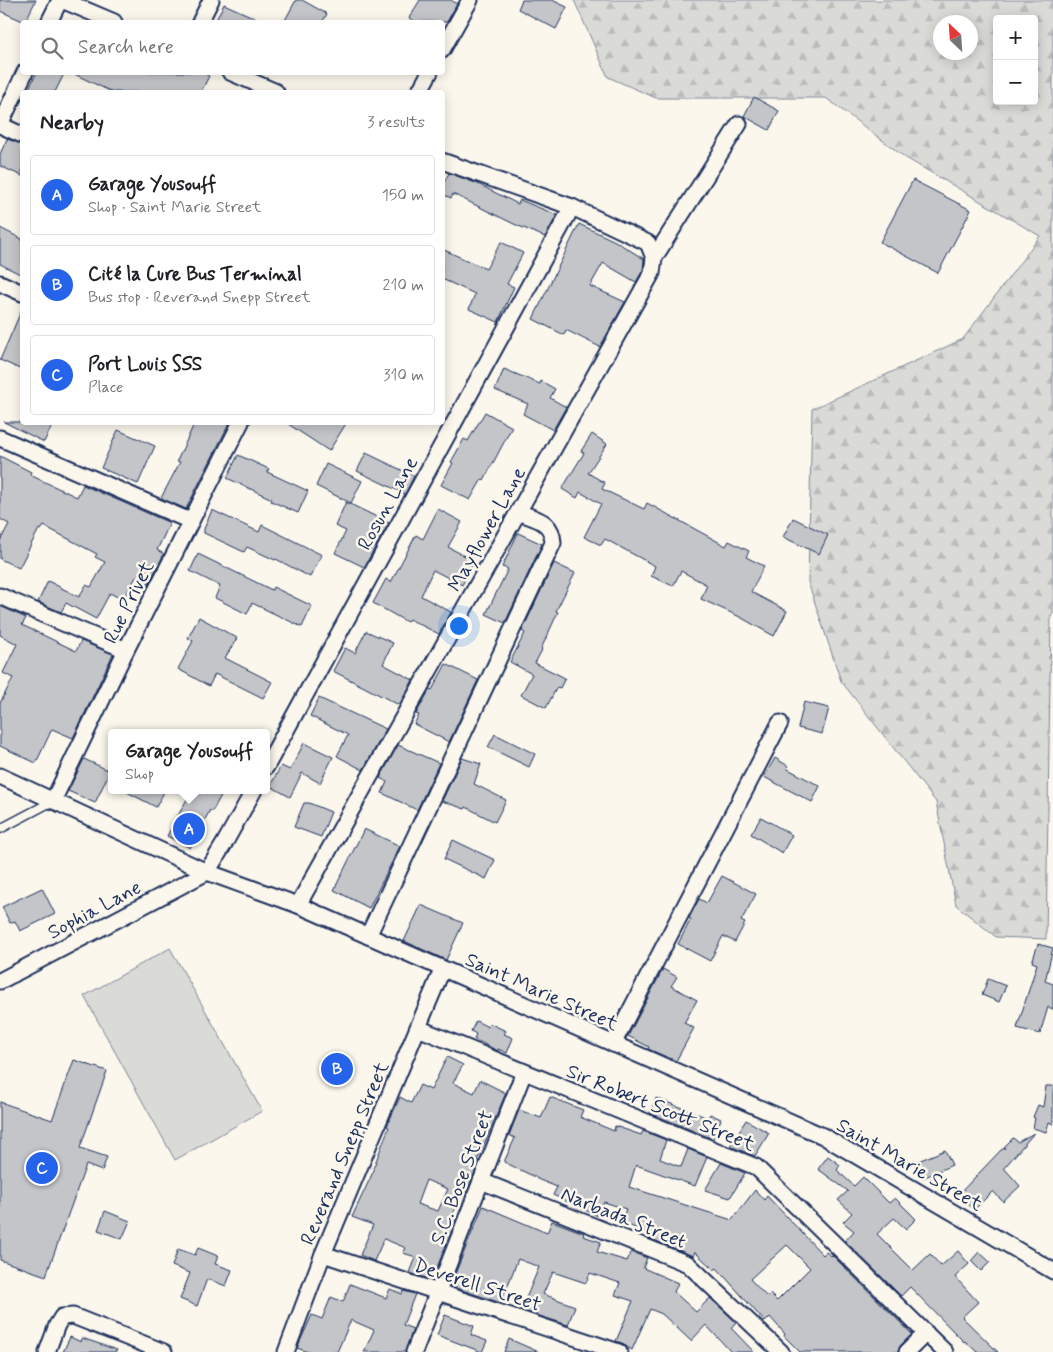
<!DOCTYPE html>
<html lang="en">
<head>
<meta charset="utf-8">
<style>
	body { margin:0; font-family:Mynerve,sans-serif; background:#f6f6f6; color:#202124 }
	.controls { position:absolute; right:15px; top:15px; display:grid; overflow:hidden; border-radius:5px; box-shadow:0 2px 12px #0003 }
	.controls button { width:45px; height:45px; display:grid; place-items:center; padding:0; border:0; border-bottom:1px solid #e0e0e0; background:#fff; color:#202124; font:25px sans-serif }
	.compass { position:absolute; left:933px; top:15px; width:45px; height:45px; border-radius:50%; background:#fff; box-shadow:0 2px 12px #0003; rotate:335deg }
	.you { position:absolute; left:458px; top:625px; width:18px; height:18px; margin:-12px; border:4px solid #fff; border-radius:50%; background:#1a73e8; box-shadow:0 0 0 8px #1a73e833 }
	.badge { display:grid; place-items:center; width:32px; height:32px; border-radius:50%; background:#2563eb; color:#fff; font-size:16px; font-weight:700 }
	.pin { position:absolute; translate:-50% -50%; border:2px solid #fff; box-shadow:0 1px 5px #0006 }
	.popup { position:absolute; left:108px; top:729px; width:162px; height:65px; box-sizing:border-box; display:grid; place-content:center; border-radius:5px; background:#fff; filter:drop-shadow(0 1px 4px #0005); font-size:16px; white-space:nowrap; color:#757577 }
	.popup b { font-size:19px; color:#202124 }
	.popup::after { content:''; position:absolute; left:50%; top:100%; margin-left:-10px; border:10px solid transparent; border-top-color:#fff }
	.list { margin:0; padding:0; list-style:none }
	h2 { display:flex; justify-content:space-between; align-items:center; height:65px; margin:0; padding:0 20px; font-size:21px }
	h2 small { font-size:16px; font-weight:400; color:#757577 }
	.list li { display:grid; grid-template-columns:32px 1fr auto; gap:15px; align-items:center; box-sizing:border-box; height:80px; margin:0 10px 10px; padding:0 10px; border:1px solid #e0e0e0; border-radius:5px }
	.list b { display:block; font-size:19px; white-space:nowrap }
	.list p { margin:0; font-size:16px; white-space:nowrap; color:#757577 }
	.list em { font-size:16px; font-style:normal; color:#757577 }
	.icon { flex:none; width:28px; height:28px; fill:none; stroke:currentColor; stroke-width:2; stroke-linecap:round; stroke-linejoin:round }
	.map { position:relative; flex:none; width:1053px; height:1352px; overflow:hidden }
	.search { position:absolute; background:#fff; box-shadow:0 2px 12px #0003; left:20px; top:20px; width:425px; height:55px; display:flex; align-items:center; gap:12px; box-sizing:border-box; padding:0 18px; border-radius:5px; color:#757577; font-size:19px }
	.panel { position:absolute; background:#fff; box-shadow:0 2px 12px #0003; left:20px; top:90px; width:425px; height:335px; border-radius:5px }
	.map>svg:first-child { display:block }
	.grass { fill:#dadad7; stroke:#7a849a }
	.forest { fill:url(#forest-firs); stroke:#7a849a; fill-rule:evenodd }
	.building { fill:#c3c5c9; stroke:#1b2f5e; fill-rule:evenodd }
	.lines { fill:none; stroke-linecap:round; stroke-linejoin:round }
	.lane-casing { stroke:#1b2f5e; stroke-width:11 }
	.street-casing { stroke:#1b2f5e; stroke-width:19 }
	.lane { stroke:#fbf7ec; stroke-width:8 }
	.street { stroke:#fbf7ec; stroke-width:15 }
	.labels { text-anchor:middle; stroke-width:5; stroke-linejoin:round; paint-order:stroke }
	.street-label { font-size:20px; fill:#1b2f5e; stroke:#fbf7ec }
</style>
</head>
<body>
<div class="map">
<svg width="1053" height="1352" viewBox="0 0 1053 1352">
	<defs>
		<pattern id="forest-firs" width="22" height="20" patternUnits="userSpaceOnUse" patternTransform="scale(1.25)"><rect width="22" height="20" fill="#dadad7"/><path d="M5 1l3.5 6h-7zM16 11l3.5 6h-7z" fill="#babbbb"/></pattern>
	</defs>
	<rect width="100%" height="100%" fill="#fbf7ec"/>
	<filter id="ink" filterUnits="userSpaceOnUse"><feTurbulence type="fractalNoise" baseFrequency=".02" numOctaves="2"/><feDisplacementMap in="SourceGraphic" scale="10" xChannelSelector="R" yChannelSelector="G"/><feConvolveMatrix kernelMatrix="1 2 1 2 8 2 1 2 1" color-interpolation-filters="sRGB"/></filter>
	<g filter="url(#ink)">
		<polygon class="grass" points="170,948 262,1111 175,1160 84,996"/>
		<path class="forest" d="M 574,0 L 1053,0 L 1053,614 L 1051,616 L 1046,939 L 996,937 L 956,905 L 936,802 L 841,681 L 808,582 L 812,409 L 963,339 L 1040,236 L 906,158 L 826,98 L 656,98 L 608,77 ZM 997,19 L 1034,19 L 1034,101 L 997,101 ZM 940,22 L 970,22 L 970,52 L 940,52 Z"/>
		<g class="building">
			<polygon points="0,0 36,0 25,22 0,11"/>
			<polygon points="296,0 302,0 327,14 322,22 284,22"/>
			<polygon points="420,0 451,0 457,4 447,22 416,22 409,18"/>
			<polygon points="522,0 552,0 567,7 556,29 518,9"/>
			<polygon points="224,4 264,22 215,22"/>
			<polygon points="37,72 65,72 55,92 27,92"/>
			<polygon points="70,72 202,72 209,76 201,92 112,92"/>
			<polygon points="754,97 779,111 769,130 744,116"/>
			<polygon points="7,139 22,144 22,176 0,166 0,154"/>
			<polygon points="449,173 478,184 518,204 520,200 557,215 545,237 514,224 453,194 451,198 442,194 442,186"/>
			<polygon points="913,180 971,210 938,273 880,242"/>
			<polygon points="579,224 615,241 644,259 643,270 636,282 603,263 590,286 625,302 600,347 566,330 564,335 533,319"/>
			<polygon points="0,228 22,239 22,275 0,264"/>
			<polygon points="501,242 523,253 507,284 514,287 498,322 469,309 475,294 442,279 442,249 486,269"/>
			<polygon points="22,309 22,370 0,360"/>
			<polygon points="504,369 540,384 541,381 555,389 550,398 566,407 553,430 523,414 528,404 495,390"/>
			<polygon points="485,412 512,427 484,480 482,479 470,500 441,485 453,463 451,462 464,439 468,441"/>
			<polygon points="4,422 54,422 44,442"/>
			<polygon points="195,422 230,422 186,509 161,498 180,462 177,461"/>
			<polygon points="285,422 347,422 329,451"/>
			<polygon points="118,430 155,446 138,484 101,468"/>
			<polygon points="592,434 607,444 588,473 605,483 602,489 644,509 647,503 726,546 729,541 749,551 746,557 764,566 751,592 787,611 774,636 740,617 701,599 707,585 681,571 673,586 651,576 655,566 605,539 601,545 584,537 601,504 580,492 577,498 562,489 584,453 581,451"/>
			<polygon points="366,453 414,476 405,494 357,471"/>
			<polygon points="238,455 269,469 267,472 308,491 298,513 271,501 272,499 227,478"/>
			<polygon points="0,456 31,472 30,475 77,497 83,485 170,523 157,550 164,554 149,583 136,577 123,600 110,593 96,619 66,603 61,612 38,602 48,581 79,597 86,585 91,587 105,562 95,557 97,554 44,526 41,530 39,529 19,568 0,559 0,541 9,524 0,519"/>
			<polygon points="326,464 362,481 351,503 316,486"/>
			<polygon points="346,502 389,523 364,567 335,553 346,531 335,526"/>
			<polygon points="438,509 462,522 448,547 475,561 462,585 433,570 421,596 451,612 439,634 409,619 407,622 373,603 386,579 391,582 416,535 423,539"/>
			<polygon points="212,510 259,532 262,525 322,555 310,577 276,559 275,560 247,547 244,552 204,533 204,529"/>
			<polygon points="793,518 828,535 819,554 783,537"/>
			<polygon points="518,533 542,544 505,623 486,614 508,569 502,567"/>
			<polygon points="198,554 272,590 273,587 312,606 302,627 252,603 247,614 215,598 220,586 190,571"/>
			<polygon points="554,563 575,573 556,611 558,612 541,649 542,650 535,663 565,678 560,688 557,687 546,708 521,695 532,674 510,662 525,633 522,631"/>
			<polygon points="0,606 26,618 22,625 76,651 81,641 113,654 73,738 52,729 36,763 0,746 0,703 13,678 3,673 17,644 0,635"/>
			<polygon points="199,617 237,638 225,658 272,682 263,698 215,674 209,686 178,669 193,641 188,638"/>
			<polygon points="366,631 393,643 383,664 413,680 399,705 333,671 345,648 355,653"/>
			<polygon points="446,664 478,680 449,742 414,724 419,715 416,714 430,689 432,690"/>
			<polygon points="319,698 386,729 363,770 337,756 348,735 310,716"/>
			<polygon points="804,702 829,708 822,734 798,728"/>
			<polygon points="495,734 535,754 529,767 488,747"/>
			<polygon points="304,743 333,757 320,783 302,773 290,797 270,786 281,766 290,770"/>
			<polygon points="398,745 439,763 417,810 382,793 387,782 380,778"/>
			<polygon points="462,758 481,764 474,784 506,800 495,822 466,807 465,809 442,801"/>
			<polygon points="775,758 788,766 786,768 820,786 812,802 764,777"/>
			<polygon points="84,759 110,771 95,803 68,791"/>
			<polygon points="123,790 165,790 156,807"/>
			<polygon points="192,790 224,790 212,812 210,810 190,848 167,836"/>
			<polygon points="304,803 309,803 331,812 321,837 294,827"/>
			<polygon points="761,817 792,835 782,853 751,834"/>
			<polygon points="364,829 400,846 369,908 334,890"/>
			<polygon points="453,840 495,860 486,879 444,859"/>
			<polygon points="722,876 756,894 741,921 745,923 735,942 723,936 710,961 678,944 691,919 689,918 699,899 707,903"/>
			<polygon points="42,888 55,914 20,931 15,921 10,923 2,907"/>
			<polygon points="421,905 463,923 446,960 404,941"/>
			<polygon points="1038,944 1053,948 1045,981 1053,984 1053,1009 1048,1007 1040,1034 1017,1028 1037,964 1032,962"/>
			<polygon points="663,969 677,977 671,986 697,1000 684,1023 694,1028 676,1061 648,1049 649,1047 628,1036"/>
			<polygon points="988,979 1006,986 999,1002 982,995"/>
			<polygon points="476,1021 488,1027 489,1023 506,1031 504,1034 513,1038 507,1053 498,1049 498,1051 474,1039 476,1034 471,1031"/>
			<path d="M 447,1057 L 463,1065 L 453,1083 L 474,1093 L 480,1080 L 506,1093 L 477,1161 L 479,1162 L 465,1196 L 462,1194 L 452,1216 L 457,1218 L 432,1280 L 410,1273 L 416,1257 L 403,1253 L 406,1248 L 384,1239 L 374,1261 L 360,1255 L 373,1225 L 352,1217 L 374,1170 L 373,1169 L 389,1127 L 387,1126 L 400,1097 L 411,1103 L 420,1085 L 431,1090 ZM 426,1180 L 448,1189 L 438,1211 L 417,1204 Z"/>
			<polygon points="74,1060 107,1071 80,1148 107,1157 102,1171 86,1165 46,1276 0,1260 0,1102 52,1120"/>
			<polygon points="1046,1086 1053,1086 1053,1124 1049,1122 1046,1132 1033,1128 1035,1118 1033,1117 1038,1105 1043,1107"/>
			<path d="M 550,1097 L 583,1110 L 580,1117 L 614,1131 L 615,1126 L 641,1135 L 643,1131 L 666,1140 L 660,1159 L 681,1167 L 688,1149 L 707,1157 L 695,1186 L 636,1165 L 629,1187 L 732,1220 L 755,1190 L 764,1200 L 767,1196 L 823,1255 L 826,1252 L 831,1256 L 832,1255 L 912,1334 L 900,1346 L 898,1352 L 800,1352 L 784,1336 L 785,1334 L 770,1317 L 765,1322 L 717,1268 L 714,1270 L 695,1252 L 693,1256 L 649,1238 L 650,1234 L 621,1222 L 626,1209 L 604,1202 L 598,1216 L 553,1195 L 557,1187 L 537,1179 L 537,1178 L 504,1162 L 515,1138 L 509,1135 L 519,1110 L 541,1118 ZM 787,1245 L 810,1268 L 777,1301 L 770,1294 L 767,1297 L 750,1279 Z"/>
			<polygon points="656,1098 708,1118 710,1114 721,1119 713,1139 650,1113"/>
			<polygon points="746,1120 769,1133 755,1156 730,1146"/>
			<polygon points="1034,1133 1004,1168 1020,1186 1003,1202 993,1191 974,1210 958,1195 1001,1150 1005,1148 1004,1147 1013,1138 1018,1142"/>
			<polygon points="945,1150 952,1165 923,1178 916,1162"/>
			<polygon points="828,1156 840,1165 837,1170 854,1186 863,1177 889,1203 895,1198 916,1219 906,1229 894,1218 877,1234 913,1270 930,1254 941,1266 958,1251 969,1264 955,1277 978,1302 962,1317 998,1352 977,1352 965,1341 964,1342 910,1287 901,1296 845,1241 854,1231 843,1222 852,1213 838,1200 848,1191 818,1169"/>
			<polygon points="721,1163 745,1173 730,1198 705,1190"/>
			<polygon points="483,1206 547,1233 552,1221 584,1233 583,1236 601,1242 597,1252 627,1261 631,1252 647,1258 643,1268 678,1283 674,1292 696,1312 710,1298 736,1322 731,1328 754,1352 731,1352 706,1325 691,1341 662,1314 650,1309 632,1350 627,1347 622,1343 616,1341 633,1301 615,1295 620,1283 590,1273 586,1283 553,1272 543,1294 575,1306 568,1325 521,1310 539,1267 518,1259 501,1303 450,1286"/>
			<polygon points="105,1211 130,1221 122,1239 98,1230"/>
			<polygon points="198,1248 218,1256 215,1264 232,1270 226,1286 207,1279 197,1306 180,1299 190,1273 172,1266 178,1249 195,1255"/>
			<polygon points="979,1252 990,1262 981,1271 971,1261"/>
			<polygon points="350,1284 386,1298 390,1289 402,1294 403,1291 415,1294 403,1325 413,1329 405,1352 364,1352 374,1330 351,1320 337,1352 308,1352 297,1348 312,1315 322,1319 331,1297 343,1302"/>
			<polygon points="445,1315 474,1326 471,1335 487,1341 482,1352 437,1335"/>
			<polygon points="70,1337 81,1342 82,1338 117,1350 116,1352 63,1352"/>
			<polygon points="509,1339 539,1352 504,1352"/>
		</g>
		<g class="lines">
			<g class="lane-casing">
				<polyline id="lane" points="0,829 53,801"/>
			</g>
			<g class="street-casing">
				<g id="street">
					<polyline points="62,0 114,22"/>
					<polyline points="49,22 60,0"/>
					<polyline points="200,22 211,0"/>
					<polyline points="442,50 470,0"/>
					<polyline points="230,72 276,92"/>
					<polyline points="419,92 430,72"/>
					<polyline points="0,125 25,72"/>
					<polyline points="0,125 22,135"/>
					<polyline points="654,258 739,124"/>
					<polyline points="0,283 22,293"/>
					<polyline points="0,438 190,521"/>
					<polyline points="0,596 126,650"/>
					<polyline points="266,767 572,207"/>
					<polyline points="0,776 207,872 298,905 823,1136 1053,1271"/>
					<polyline points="53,801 126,650 241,422"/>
					<polyline points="207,872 224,844 254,790"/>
					<polyline points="298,905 652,273 654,258 648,243 572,207 442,161"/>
					<path d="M 368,936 L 553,543 C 552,520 537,520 518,512"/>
					<polyline points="0,981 207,872"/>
					<polyline points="418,1028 756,1167 945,1352"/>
					<polyline points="613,1044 780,723"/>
					<polyline points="481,1181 688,1264 781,1352"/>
					<polyline points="323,1254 619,1352"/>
					<polyline points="47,1352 57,1325 62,1317 73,1316 164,1352"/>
					<polyline points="286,1352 323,1254 442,970"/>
					<polyline points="414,1352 524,1072"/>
					<polyline points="907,1352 926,1333"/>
				</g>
			</g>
			<use href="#lane" class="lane"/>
			<use href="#street" class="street"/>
		</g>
	</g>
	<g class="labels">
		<g class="street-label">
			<text transform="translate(387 503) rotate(-61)" y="7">Rosun Lane</text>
			<text transform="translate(486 529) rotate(-61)" y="7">Mayflower Lane</text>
			<text transform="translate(128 602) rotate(-64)" y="7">Rue Privet</text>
			<text transform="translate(94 909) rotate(-28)" y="7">Sophia Lane</text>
			<text transform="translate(542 991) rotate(24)" y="7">Saint Marie Street</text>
			<text transform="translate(661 1107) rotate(22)" y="7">Sir Robert Scott Street</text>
			<text transform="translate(344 1153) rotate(-67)" y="7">Reverand Snepp Street</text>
			<text transform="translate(910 1164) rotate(30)" y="7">Saint Marie Street</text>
			<text transform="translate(461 1177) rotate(-69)" y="7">S.C. Bose Street</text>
			<text transform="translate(624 1217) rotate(22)" y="7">Narbada Street</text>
			<text transform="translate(478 1284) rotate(18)" y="7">Deverell Street</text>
		</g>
	</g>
</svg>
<div class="controls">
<button>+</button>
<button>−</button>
</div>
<svg class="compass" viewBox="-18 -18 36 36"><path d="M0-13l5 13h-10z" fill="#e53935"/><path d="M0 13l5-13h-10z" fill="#757577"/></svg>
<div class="you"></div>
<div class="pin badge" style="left:189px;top:829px">A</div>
<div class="popup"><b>Garage Yousouff</b>Shop</div>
<div class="pin badge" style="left:337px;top:1069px">B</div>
<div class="pin badge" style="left:42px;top:1168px">C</div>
<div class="search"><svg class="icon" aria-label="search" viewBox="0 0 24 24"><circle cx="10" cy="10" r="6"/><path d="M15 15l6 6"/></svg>Search here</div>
<section class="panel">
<h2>Nearby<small>3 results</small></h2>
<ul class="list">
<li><span class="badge">A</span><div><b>Garage Yousouff</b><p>Shop · Saint Marie Street</p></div><em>150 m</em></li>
<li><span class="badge">B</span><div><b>Cité la Cure Bus Terminal</b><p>Bus stop · Reverand Snepp Street</p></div><em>210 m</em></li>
<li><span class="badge">C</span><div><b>Port Louis SSS</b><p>Place</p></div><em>310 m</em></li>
</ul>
</section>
</div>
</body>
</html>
